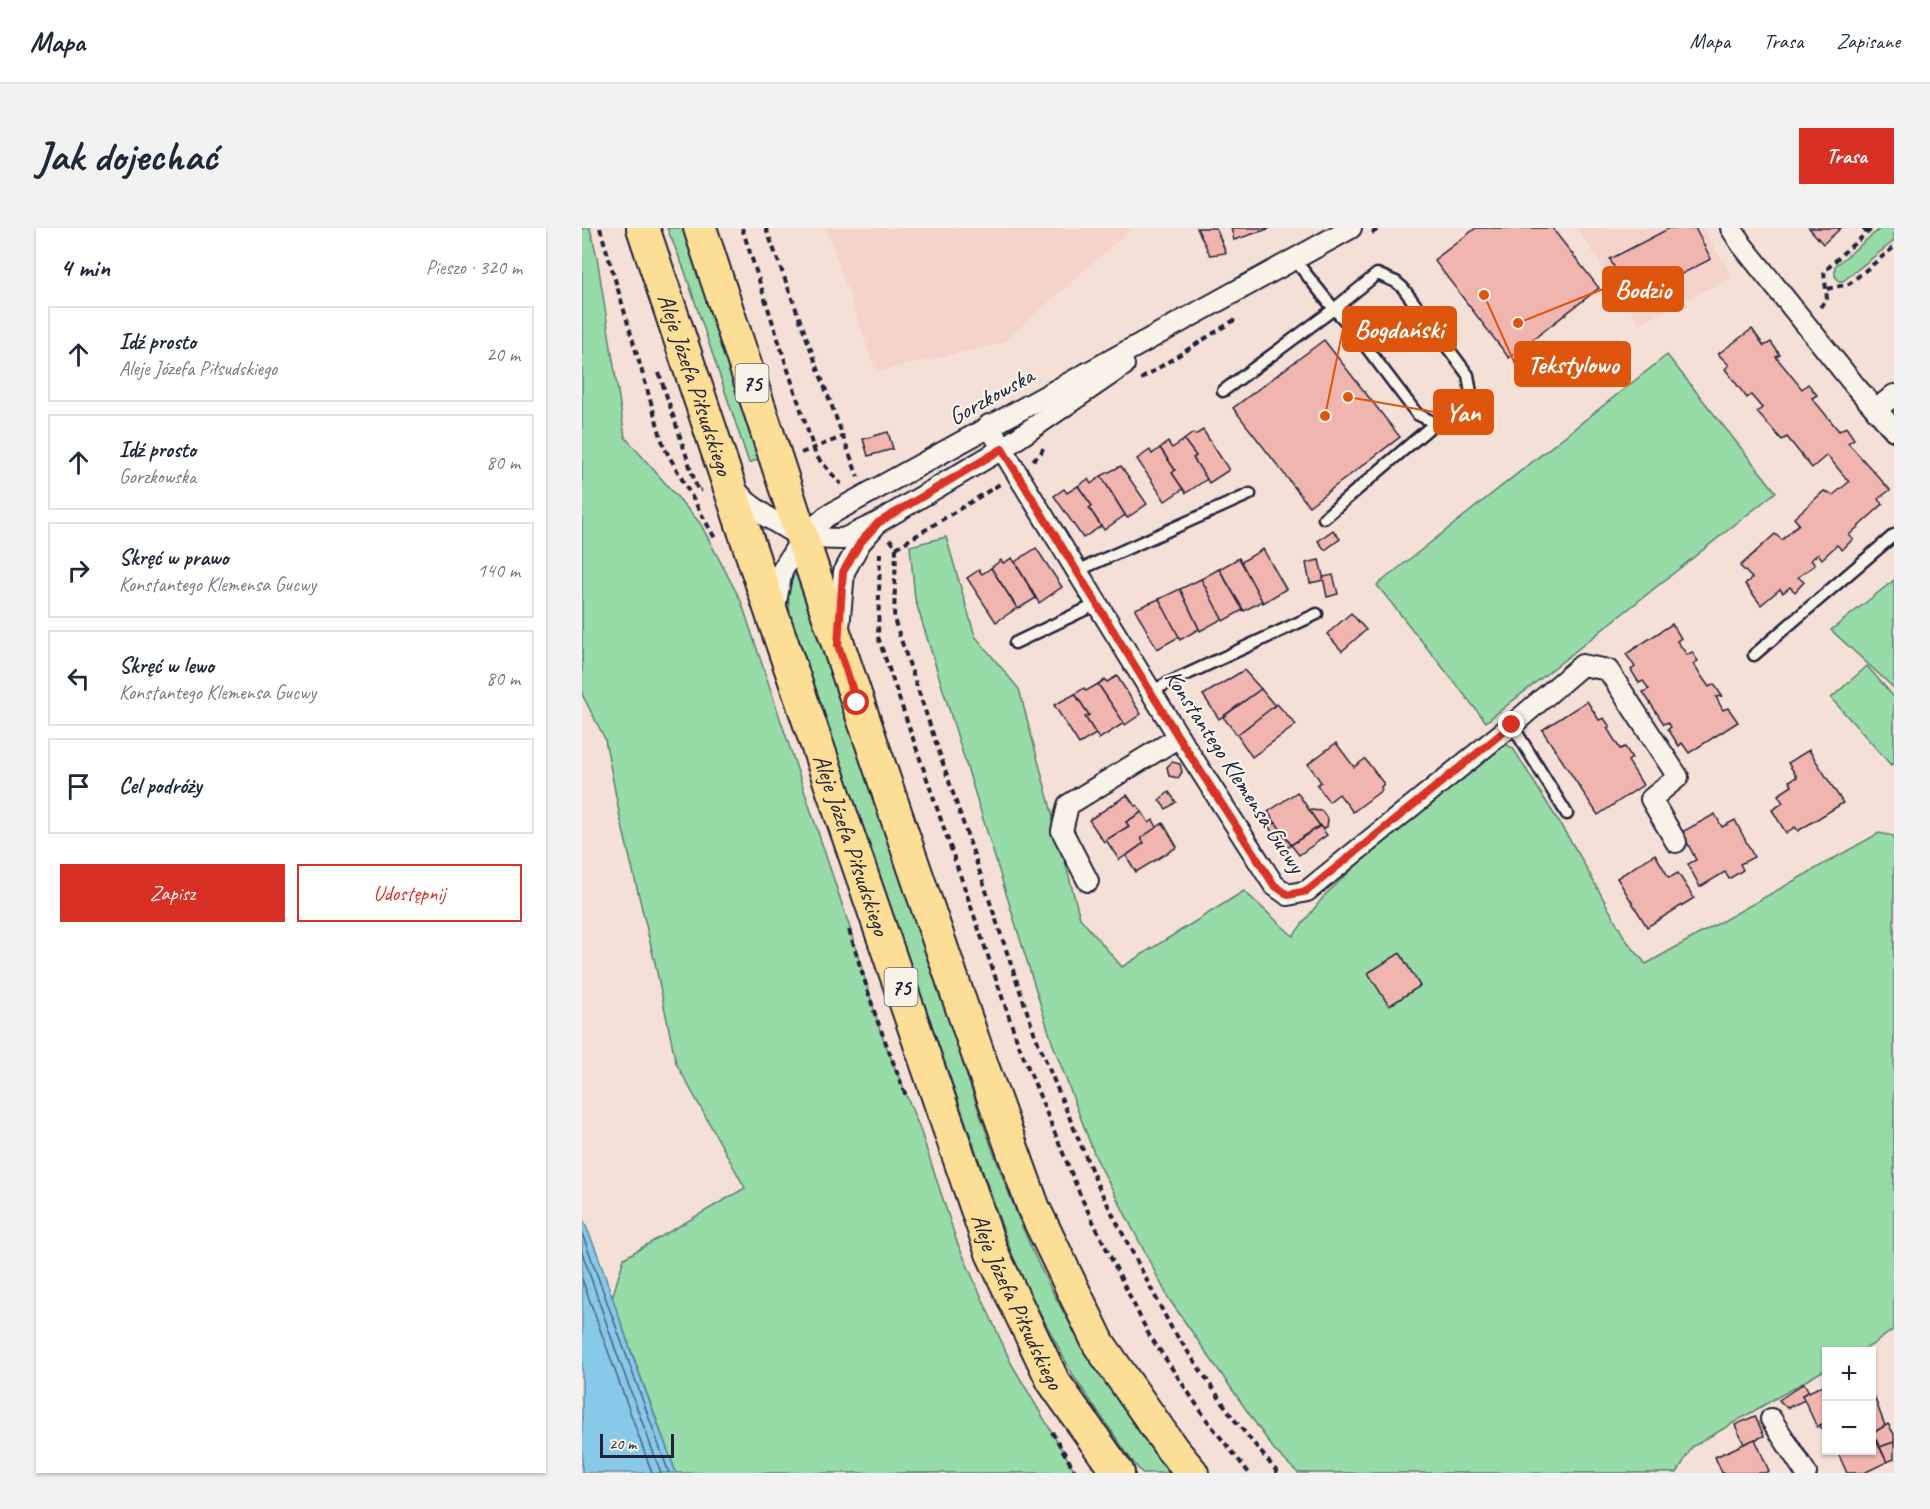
<!DOCTYPE html>
<html lang="pl">
<head>
<meta charset="utf-8">
<style>
	body { margin:0; font-family:Caveat,sans-serif; background:#f2f2f3; color:#1f2937 }
	.controls { position:absolute; right:18px; bottom:18px; display:grid; overflow:hidden; border-radius:0px; box-shadow:0 2px 4px #0004 }
	.controls button { width:54px; height:54px; display:grid; place-items:center; padding:0; border:0; border-bottom:2px solid #e0e1e3; background:#fff; color:#1f2937; font:30px sans-serif }
	.scale { position:absolute; left:18px; bottom:15px; width:74px; box-sizing:border-box; padding-left:6px; border:3px solid #22223b; border-top:0; font-size:16px; line-height:21px; white-space:nowrap; color:#22223b; -webkit-text-stroke:4px #f7f3e8; paint-order:stroke }
	.stop { position:absolute; width:18px; height:18px; margin:-14px; border:4px solid #d93025; border-radius:50%; background:#fff }
	.stop.end { background:#d93025; border-color:#fff; box-shadow:0 2px 6px #0008 }
	.list { margin:0; padding:0; list-style:none }
	h2 { display:flex; justify-content:space-between; align-items:center; height:78px; margin:0; padding:0 24px; font-size:26px }
	h2 small { font-size:20px; font-weight:400; color:#747a83 }
	.list li { display:grid; grid-template-columns:39px 1fr auto; gap:18px; align-items:center; box-sizing:border-box; height:96px; margin:0 12px 12px; padding:0 12px; border:2px solid #e0e1e3; border-radius:0px }
	.list b { display:block; font-size:22px; white-space:nowrap }
	.list p { margin:0; font-size:20px; white-space:nowrap; color:#747a83 }
	.list em { font-size:20px; font-style:normal; color:#747a83 }
	.actions { display:flex; gap:12px; padding:18px 24px }
	.actions a { flex:1; padding:14px 0; border:2px solid #d93025; border-radius:0px; text-align:center; font-size:21px; color:#d93025 }
	.actions .main { background:#d93025; color:#fff }
	.icon { flex:none; width:33px; height:33px; fill:none; stroke:currentColor; stroke-width:2; stroke-linecap:round; stroke-linejoin:round }
	.map { position:relative; flex:none; width:1312px; height:1245px; overflow:hidden; border-radius:0px }
	header { display:flex; align-items:center; gap:36px; box-sizing:border-box; height:84px; padding:0 30px; background:#fff; border-bottom:2px solid #e0e1e3 }
	header strong { font-size:28px }
	nav { display:flex; gap:33px; margin-inline-start:auto; font-size:21px }
	.intro { display:flex; align-items:center; justify-content:space-between; box-sizing:border-box; height:144px; padding:0 36px }
	h1 { margin:0; font-size:42px }
	.button { padding:15px 27px; border-radius:0px; background:#d93025; color:#fff; font-size:21px; font-weight:700 }
	main { display:flex; gap:36px; padding:0 36px }
	aside { flex:1; background:#fff; border-radius:0px; box-shadow:0 2px 4px #0004 }
	.map>svg:first-child { display:block }
	.built { fill:#f4d3cb }
	.green { fill:#96dba8; stroke:#5c7e72; stroke-width:1.5 }
	.water { fill:#88c8e9; stroke:#5f86a3; stroke-width:1.5 }
	.lines { fill:none; stroke-linecap:round; stroke-linejoin:round }
	.shore { stroke:#4b6481; stroke-width:1.5 }
	.building { fill:#f1b5af; stroke:#22223b; stroke-width:1.5 }
	.service-casing { stroke:#22223b; stroke-width:15 }
	.minor-casing { stroke:#22223b; stroke-width:24 }
	.primary-casing { stroke:#22223b; stroke-width:36 }
	.path { stroke:#22223b; stroke-width:4; stroke-dasharray:6 4.5; stroke-linecap:butt }
	.service { stroke:#f7f3e8; stroke-width:10 }
	.minor { stroke:#f7f3e8; stroke-width:20 }
	.primary { stroke:#fdde96; stroke-width:32 }
	.route { stroke:#d93025; stroke-width:8 }
	.labels { text-anchor:middle; stroke-width:4.5; stroke-linejoin:round; paint-order:stroke }
	.shield { fill:#f7f3e8; stroke:#62616f; stroke-width:1.5 }
	.shield-label { font-size:22px; font-weight:bold; fill:#22223b }
	.street-label { font-size:24px; fill:#22223b; stroke:#f7f3e8 }
	.leader { fill:none; stroke:#de560e; stroke-width:2 }
	.callout-dot { fill:#de560e; stroke:#f7f3e8; stroke-width:2 }
	.callout { fill:#de560e; stroke:#de560e; stroke-width:2 }
	.callout-label { font-size:26px; text-anchor:middle; font-weight:bold; fill:#fff }
</style>
</head>
<body>
<header>
<strong>Mapa</strong>
<nav><a>Mapa</a><a>Trasa</a><a>Zapisane</a></nav>
</header>
<div class="intro"><h1>Jak dojechać</h1><a class="button">Trasa</a></div>
<main>
<aside>
<h2>4 min<small>Pieszo · 320 m</small></h2>
<ul class="list">
<li><svg class="icon" aria-label="ahead" viewBox="0 0 24 24"><path d="M12 20V5M6 11l6-6 6 6"/></svg><div><b>Idź prosto</b><p>Aleje Józefa Piłsudskiego</p></div><em>20 m</em></li>
<li><svg class="icon" aria-label="ahead" viewBox="0 0 24 24"><path d="M12 20V5M6 11l6-6 6 6"/></svg><div><b>Idź prosto</b><p>Gorzkowska</p></div><em>80 m</em></li>
<li><svg class="icon" aria-label="right" viewBox="0 0 24 24"><path d="M7 20v-9h11M14 6l5 5-5 5"/></svg><div><b>Skręć w prawo</b><p>Konstantego Klemensa Gucwy</p></div><em>140 m</em></li>
<li><svg class="icon" aria-label="left" viewBox="0 0 24 24"><path d="M17 20v-9H6M10 6l-5 5 5 5"/></svg><div><b>Skręć w lewo</b><p>Konstantego Klemensa Gucwy</p></div><em>80 m</em></li>
<li><svg class="icon" aria-label="arrive" viewBox="0 0 24 24"><path d="M6 21V4h12l-3 4 3 4H6"/></svg><div><b>Cel podróży</b></div></li>
</ul>
<div class="actions"><a class="main">Zapisz</a><a>Udostępnij</a></div>
</aside>
<div class="map">
<svg width="1312" height="1245" viewBox="0 0 1312 1245">
	<rect width="100%" height="100%" fill="#f5e0d7"/>
	<filter id="ink" filterUnits="userSpaceOnUse"><feTurbulence type="fractalNoise" baseFrequency=".0167" numOctaves="2"/><feDisplacementMap in="SourceGraphic" scale="12" xChannelSelector="R" yChannelSelector="G"/><feConvolveMatrix kernelMatrix="1 2 1 2 8 2 1 2 1" color-interpolation-filters="sRGB"/></filter>
	<g filter="url(#ink)">
		<g class="built">
			<polygon points="244,0 550,0 421,115 294,144"/>
			<polygon points="995,0 1121,0 1150,49 1057,95"/>
		</g>
		<g class="green">
			<polygon points="0,0 8,0 15,29 43,209 118,295 159,373 266,694 299,805 338,901 375,1014 429,1135 494,1245 94,1245 30,1070 42,1030 163,960 94,835 73,735 38,589 23,511 0,466"/>
			<polygon points="85,0 103,0 180,230 167,235 102,41"/>
			<polygon points="1299,0 1312,0 1312,13 1261,53 1257,53 1253,48 1253,38"/>
			<polygon points="1085,127 1194,264 904,494 795,357"/>
			<polygon points="364,309 393,408 437,461 498,690 540,739 662,663 711,708 742,668 804,609 921,515 931,520 996,625 1044,712 1064,736 1297,605 1312,608 1312,1101 1290,1117 1278,1123 1244,1124 1244,1141 1110,1219 1095,1245 716,1245 693,1223 587,1071 513,928 470,814 333,371 328,318"/>
			<path d="M 215,345 L 219,347 C 243,419 266,493 290,566 C 302,603 318,639 330,677 C 367,790 400,905 447,1015 C 483,1097 534,1173 587,1245 L 560,1245 L 548,1230 L 492,1149 L 435,1041 L 210,397 C 207,383 202,355 215,345 Z"/>
			<polygon points="1312,352 1312,460 1249,402"/>
			<polygon points="1285,438 1312,469 1312,535 1309,537 1249,470"/>
		</g>
		<polygon class="water" points="0,989 14,1022 48,1121 94,1245 0,1245"/>
		<g class="lines">
			<g class="shore">
				<polyline points="0,1005 87,1245"/>
				<polyline points="0,1024 35,1126 79,1245"/>
				<polyline points="0,1051 70,1245"/>
			</g>
		</g>
		<g class="building">
			<polygon points="615,0 634,0 644,25 628,27"/>
			<polygon points="649,0 689,0 652,12"/>
			<polygon points="894,0 970,0 1017,60 927,130 852,32"/>
			<polygon points="1088,0 1113,0 1129,31 1049,72 1028,31"/>
			<polygon points="1227,0 1259,0 1241,16"/>
			<polygon points="1170,101 1182,118 1189,114 1198,127 1194,129 1220,161 1226,156 1235,167 1230,170 1257,203 1264,199 1272,211 1266,215 1308,262 1296,271 1301,276 1267,307 1271,311 1260,322 1255,317 1240,331 1236,326 1229,332 1233,337 1216,349 1222,354 1213,364 1208,359 1201,365 1198,361 1179,377 1163,356 1170,350 1158,338 1193,306 1200,312 1217,296 1212,290 1242,263 1251,267 1267,254 1245,227 1230,240 1205,209 1200,212 1175,184 1180,180 1169,167 1165,170 1143,141 1147,137 1136,126"/>
			<polygon points="742,112 818,209 727,278 651,180"/>
			<polygon points="621,202 647,242 627,255 611,230 614,228 602,212 611,205 613,207"/>
			<polygon points="306,204 311,221 286,228 281,211"/>
			<polygon points="602,212 614,228 611,230 625,251 604,265 590,245 593,242 578,220 586,214 590,220"/>
			<polygon points="578,220 593,242 590,245 601,261 583,273 555,231 568,222 570,226"/>
			<polygon points="539,238 565,276 545,290 519,248"/>
			<polygon points="519,248 543,287 522,302 507,280 510,278 496,258 506,251 509,256"/>
			<polygon points="496,258 510,278 507,280 519,298 501,310 472,268 482,261 485,265"/>
			<polygon points="751,302 758,311 743,322 736,313"/>
			<polygon points="454,320 480,359 457,375 433,334"/>
			<polygon points="681,321 704,361 681,375 659,334"/>
			<polygon points="430,330 454,370 436,381 409,340 419,332 421,335"/>
			<polygon points="657,330 680,373 662,383 637,341"/>
			<polygon points="737,332 742,352 728,355 724,335"/>
			<polygon points="409,340 435,380 414,394 385,350 397,342 400,346"/>
			<polygon points="637,341 661,382 641,393 619,351"/>
			<polygon points="751,347 756,366 745,369 741,349"/>
			<polygon points="619,351 640,391 618,403 598,361"/>
			<polygon points="598,361 617,401 598,412 577,371"/>
			<polygon points="577,371 597,409 575,421 553,381"/>
			<polygon points="769,385 784,402 760,423 745,406"/>
			<polygon points="1090,396 1099,410 1095,413 1105,427 1110,424 1116,433 1111,436 1127,459 1132,456 1140,468 1134,469 1141,482 1146,480 1156,494 1107,525 1100,515 1097,518 1086,501 1089,499 1086,494 1082,496 1061,464 1067,461 1061,453 1057,455 1049,442 1053,439 1044,426"/>
			<polygon points="662,442 679,461 637,491 621,467"/>
			<polygon points="535,448 559,486 543,497 516,456 523,452 525,454"/>
			<polygon points="516,456 542,495 517,511 503,489 507,487 493,466 502,460 504,463"/>
			<polygon points="679,461 693,478 655,507 641,489"/>
			<polygon points="493,466 507,487 503,489 514,506 497,516 472,477"/>
			<polygon points="1005,473 1017,492 1022,490 1028,499 1025,500 1038,521 1043,519 1050,530 1046,533 1061,557 1016,587 960,502"/>
			<polygon points="695,476 714,497 670,529 655,507"/>
			<polygon points="754,515 772,539 783,531 802,556 799,559 800,562 771,584 757,566 747,574 735,557 739,554 726,536"/>
			<polygon points="1227,522 1261,575 1216,603 1213,599 1204,605 1190,582 1201,575 1196,567 1210,558 1207,553 1215,549 1206,535"/>
			<polygon points="590,534 598,536 600,544 596,550 587,548 585,539"/>
			<polygon points="587,564 594,574 584,581 577,572"/>
			<polygon points="715,564 738,598 709,617 686,584"/>
			<polygon points="545,567 553,578 555,577 560,584 544,594 547,598 522,614 507,592"/>
			<polygon points="727,582 740,583 746,592 745,599 740,601"/>
			<polygon points="560,584 567,595 571,592 575,599 559,610 562,615 537,632 524,612 547,598 544,594"/>
			<polygon points="1133,586 1140,599 1153,592 1172,629 1158,636 1161,642 1147,651 1143,644 1118,659 1106,636 1114,632 1100,604"/>
			<polygon points="581,595 595,619 554,644 544,628 562,615 559,610"/>
			<polygon points="694,595 709,617 703,621 686,598"/>
			<polygon points="738,598 745,607 717,627 709,617"/>
			<polygon points="1073,626 1087,650 1096,645 1112,670 1065,699 1035,650"/>
			<polygon points="818,725 838,758 807,778 786,745"/>
			<polygon points="1222,1155 1227,1164 1220,1167 1223,1172 1205,1180 1197,1172"/>
			<polygon points="1244,1156 1244,1194 1235,1199 1220,1167"/>
			<polygon points="1292,1168 1303,1198 1290,1205 1290,1170"/>
			<polygon points="1173,1188 1182,1208 1162,1216 1153,1197"/>
			<polygon points="1244,1194 1244,1211 1238,1197"/>
			<polygon points="1306,1196 1312,1206 1312,1214 1298,1219 1291,1205"/>
			<polygon points="1290,1205 1305,1234 1282,1245 1265,1245 1255,1223 1290,1222"/>
			<polygon points="1173,1211 1187,1243 1183,1245 1140,1245 1133,1229"/>
			<polygon points="1312,1214 1312,1231 1305,1234 1298,1219"/>
		</g>
		<g class="lines">
			<g class="service-casing">
				<g id="service">
					<polyline points="641,163 752,81 795,46 814,54 821,60 886,147 890,171 879,188 853,195 835,186 769,99 752,81 712,31"/>
					<polyline points="742,290 853,195"/>
					<polyline points="495,343 668,266"/>
					<polyline points="433,415 515,376"/>
					<polyline points="1172,427 1312,307"/>
					<polyline points="569,463 735,386"/>
					<polyline points="930,497 985,586"/>
				</g>
			</g>
			<g class="minor-casing">
				<g id="minor">
					<polyline points="1149,0 1160,17 1274,159 1312,202"/>
					<polyline points="1294,182 1312,167"/>
					<polyline points="407,197 420,221 597,509 692,657 706,667 725,663 930,497 1000,437 1026,442 1096,549 1069,571 1094,614"/>
					<polyline points="152,260 165,274 185,289 220,310 261,311 295,295 420,221 542,137"/>
					<polyline points="192,384 200,343 220,310 245,288 769,0"/>
					<polyline points="257,400 262,344 278,315 293,298"/>
					<polyline points="506,653 480,603 486,577 597,509"/>
					<polyline points="1189,1191 1224,1245"/>
				</g>
			</g>
			<g class="primary-casing">
				<g id="primary">
					<path id="s1" d="M 61,0 L 191,389 L 410,1025 L 471,1153 L 536,1245"/>
					<polyline points="118,0 220,310 327,625 399,835 452,981 517,1116 590,1221 610,1245"/>
				</g>
			</g>
			<g class="path">
				<polyline points="18,0 82,219 134,312"/>
				<polyline points="160,0 234,228 259,256"/>
				<polyline points="184,0 276,249"/>
				<polyline points="1281,0 1285,5"/>
				<polyline points="790,5 798,0"/>
				<polyline points="1245,61 1267,56 1312,19"/>
				<polyline points="1238,79 1245,71 1242,44 1261,25 1291,0"/>
				<polyline points="77,145 116,263 119,262"/>
				<polyline points="559,151 654,91"/>
				<polyline points="219,225 260,209"/>
				<polyline points="451,232 459,225 461,220"/>
				<polyline points="308,311 314,320 312,391 453,807 516,958 589,1099 651,1190 696,1245"/>
				<polyline points="314,320 418,256"/>
				<polyline points="298,325 296,409 436,815 499,969 566,1105 627,1195 667,1245"/>
				<polyline points="267,702 294,789 324,868"/>
				<polyline points="470,1204 494,1245"/>
			</g>
			<use href="#service" class="service"/>
			<use href="#minor" class="minor"/>
			<use href="#primary" class="primary"/>
		</g>
	</g>
	<g class="lines" filter="url(#ink)">
		<polyline class="route" points="275,475 256,417 261,344 278,315 296,295 420,221 597,510 692,657 706,667 725,663 930,497"/>
	</g>
	<g class="labels">
		<g class="shield">
			<rect x="153.5" y="136" width="33" height="38" rx="4.5"/>
			<rect x="302.5" y="740" width="33" height="38" rx="4.5"/>
		</g>
		<g class="shield-label">
			<text x="170" y="163">75</text>
			<text x="319" y="767">75</text>
		</g>
		<g class="street-label">
			<text dy="8" stroke="none"><textPath href="#s1" startOffset="165">Aleje Józefa Piłsudskiego</textPath></text>
			<text transform="translate(409 168) rotate(-29)" y="8">Gorzkowska</text>
			<text transform="translate(653 543) rotate(57)" y="8">Konstantego Klemensa Gucwy</text>
			<text dy="8" stroke="none"><textPath href="#s1" startOffset="651">Aleje Józefa Piłsudskiego</textPath></text>
			<text dy="8" stroke="none"><textPath href="#s1" startOffset="1137">Aleje Józefa Piłsudskiego</textPath></text>
		</g>
	</g>
	<path class="leader" d="M936 95L1021 61M743 188L761 101M902 67L933 136M766 169L852 184"/>
	<g class="callout-dot">
		<circle cx="936" cy="95" r="6"/>
		<circle cx="743" cy="188" r="6"/>
		<circle cx="902" cy="67" r="6"/>
		<circle cx="766" cy="169" r="6"/>
	</g>
	<g class="callout">
		<rect x="1021" y="39" width="80" height="44" rx="6"/>
		<rect x="761" y="79" width="113" height="44" rx="6"/>
		<rect x="933" y="114" width="115" height="44" rx="6"/>
		<rect x="852" y="162" width="59" height="44" rx="6"/>
	</g>
	<g class="callout-label">
		<text x="1061" y="70">Bodzio</text>
		<text x="817" y="110">Bogdański</text>
		<text x="991" y="145">Tekstylowo</text>
		<text x="881" y="193">Yan</text>
	</g>
</svg>
<div class="controls">
<button>+</button>
<button>−</button>
</div>
<div class="scale">20 m</div>
<div class="stop" style="left:275px;top:475px"></div>
<div class="stop end" style="left:930px;top:497px"></div>
</div>
</main>
</body>
</html>
